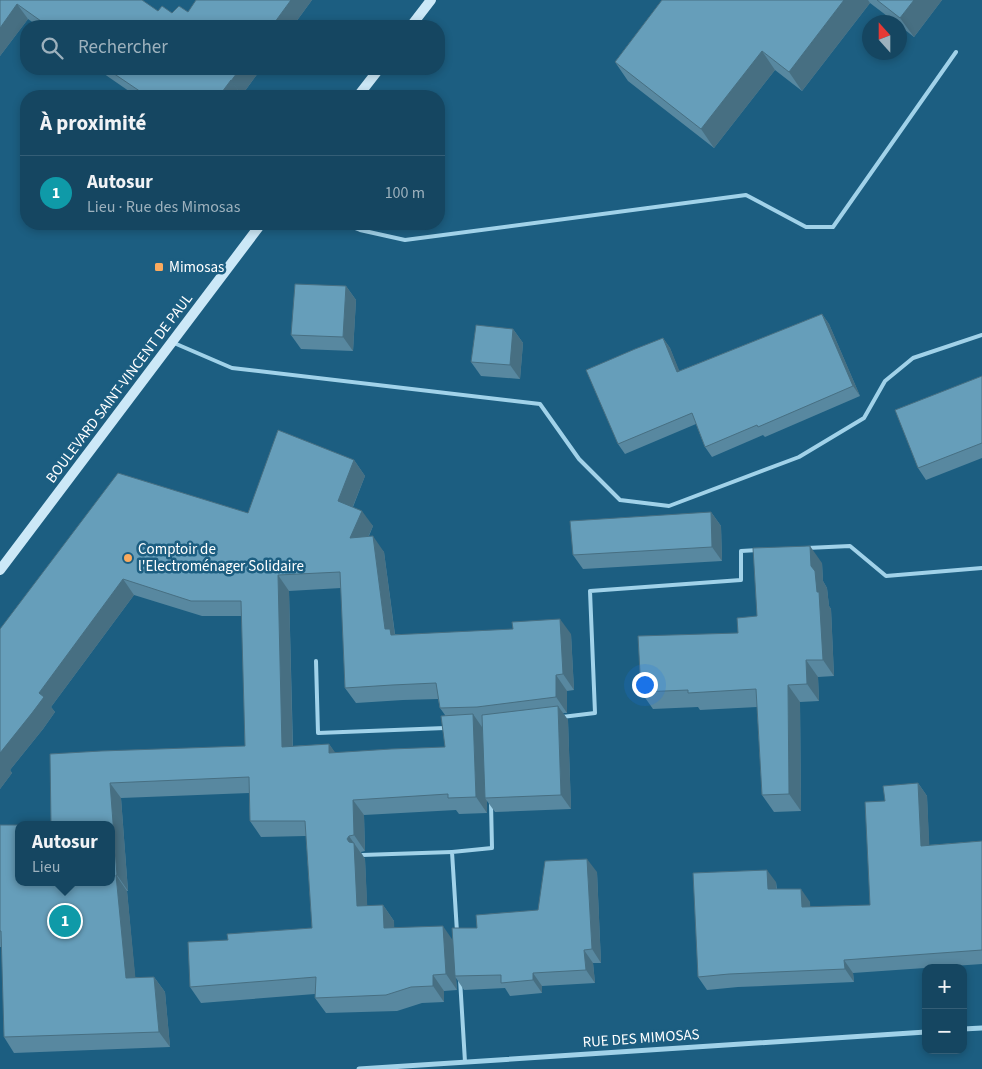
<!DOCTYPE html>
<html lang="fr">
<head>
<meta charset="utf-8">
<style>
	body { margin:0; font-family:"Source Sans 3",sans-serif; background:#1e4d67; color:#f1f3f6 }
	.controls { position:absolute; right:15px; bottom:15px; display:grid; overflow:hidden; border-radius:10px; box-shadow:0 2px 8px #0003 }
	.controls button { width:45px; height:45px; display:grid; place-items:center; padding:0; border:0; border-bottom:1px solid #345e76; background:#154661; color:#f1f3f6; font:25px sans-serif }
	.compass { position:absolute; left:862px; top:15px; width:45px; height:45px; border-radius:50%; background:#154661; box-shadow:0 2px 8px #0003; rotate:339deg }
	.you { position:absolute; left:644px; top:684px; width:18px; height:18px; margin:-12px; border:4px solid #fff; border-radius:50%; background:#1a73e8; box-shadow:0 0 0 8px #1a73e833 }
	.badge { display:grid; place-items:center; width:32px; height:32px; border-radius:50%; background:#8bbbb9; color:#fff; font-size:16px; font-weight:700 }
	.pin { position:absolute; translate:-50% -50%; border:2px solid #fff; box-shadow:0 1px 5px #0006 }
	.popup { position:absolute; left:15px; top:821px; width:100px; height:65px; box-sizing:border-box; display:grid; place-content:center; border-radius:10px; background:#154661; filter:drop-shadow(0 1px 4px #0005); font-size:16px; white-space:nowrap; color:#9db1bd }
	.popup b { font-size:19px; color:#f1f3f6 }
	.popup::after { content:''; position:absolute; left:50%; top:100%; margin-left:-10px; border:10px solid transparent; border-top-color:#154661 }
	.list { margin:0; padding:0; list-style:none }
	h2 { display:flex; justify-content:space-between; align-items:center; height:65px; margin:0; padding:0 20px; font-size:21px }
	h2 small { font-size:16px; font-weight:400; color:#9db1bd }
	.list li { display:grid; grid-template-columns:32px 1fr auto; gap:15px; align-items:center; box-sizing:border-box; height:75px; padding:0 20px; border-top:1px solid #345e76 }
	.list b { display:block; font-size:19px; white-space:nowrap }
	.list p { margin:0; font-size:16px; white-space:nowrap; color:#9db1bd }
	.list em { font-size:16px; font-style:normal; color:#9db1bd }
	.icon { flex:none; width:28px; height:28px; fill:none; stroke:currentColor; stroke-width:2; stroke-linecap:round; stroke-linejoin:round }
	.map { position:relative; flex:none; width:982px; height:1069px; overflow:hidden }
	.search { position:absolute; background:#154661; box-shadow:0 2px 8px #0003; left:20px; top:20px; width:425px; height:55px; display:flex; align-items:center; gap:12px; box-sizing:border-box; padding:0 18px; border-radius:20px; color:#9db1bd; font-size:19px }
	.panel { position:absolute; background:#154661; box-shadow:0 2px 8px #0003; left:20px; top:90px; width:425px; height:140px; border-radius:20px }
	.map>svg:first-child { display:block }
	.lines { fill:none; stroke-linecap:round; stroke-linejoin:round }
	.lane { stroke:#a1d2e9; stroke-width:4 }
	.street { stroke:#a1d2e9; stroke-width:5 }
	.secondary { stroke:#cce8f7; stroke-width:10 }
	.wall { fill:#5888a0; fill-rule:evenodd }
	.shaded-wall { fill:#476f82 }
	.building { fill:#669eba; stroke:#476f82 }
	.poi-dot { fill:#faaa5e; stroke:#1c5e81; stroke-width:2 }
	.labels { text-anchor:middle; stroke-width:5; stroke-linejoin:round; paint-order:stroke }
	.poi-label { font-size:15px; fill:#fff; stroke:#1c5e81; text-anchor:start }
	.street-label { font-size:15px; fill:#fff; stroke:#1c5e81 }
</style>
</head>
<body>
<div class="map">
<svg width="982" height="1069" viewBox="0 0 982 1069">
	<rect width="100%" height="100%" fill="#1c5e81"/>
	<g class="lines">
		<g class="lane">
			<polyline points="345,224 360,230 405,240 746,195 806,227 833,227 956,52"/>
			<polyline points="174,343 232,368 540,404 579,459 620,500 669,506 799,457 864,418 885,381 913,358 982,335"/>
			<polyline points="807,548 850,546 886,576 982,568"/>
			<polyline points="316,661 318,733 445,728"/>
			<polyline points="562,717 595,713 590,591 741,580 741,551 758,550"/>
			<polyline points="362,855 452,852"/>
			<polyline points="457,932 452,852 492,848 491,803"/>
			<polyline points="460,979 465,1062"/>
		</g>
		<g class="street">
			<polyline points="963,1029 982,1028"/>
			<polyline points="359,1069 926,1032"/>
		</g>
		<g class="secondary">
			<polyline points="411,26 431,0"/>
			<polyline points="358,96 379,69"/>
			<polyline points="0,570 261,224"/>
		</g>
	</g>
	<g class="wall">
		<polygon points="0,0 158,11 172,13 312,0 293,26 38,26 28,19 0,56"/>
		<polygon points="662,0 942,0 914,37 900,26 900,22 895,22 870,3 802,91 775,70 714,148 628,81 615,62"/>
		<polygon points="97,69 261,69 242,95 241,94 239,96 136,96"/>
		<polygon points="346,286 356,300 353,351 301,349 291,335"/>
		<polygon points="822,314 829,324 860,396 765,437 763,435 712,457 705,447 696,424 625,454 618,444 663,338 670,348 679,371"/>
		<polygon points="513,329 523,343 520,379 481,376 471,362"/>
		<polygon points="982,376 982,458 926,480 918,468"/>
		<path d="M 354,460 L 365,476 L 353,507 L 373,526 L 369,536 L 384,552 L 395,634 L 571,634 L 574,690 L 567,691 L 567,713 L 563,713 L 568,720 L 571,809 L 495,812 L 487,801 L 487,813 L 459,814 L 456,810 L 364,815 L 365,851 L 361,852 L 365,859 L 367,906 L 383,905 L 394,921 L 394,928 L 453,940 L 477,928 L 538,910 L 597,872 L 601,963 L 593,963 L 595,983 L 542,986 L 542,993 L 510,996 L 505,988 L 464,990 L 456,978 L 457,990 L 444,991 L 444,1002 L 422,1003 L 397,1011 L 326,1013 L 315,998 L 315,994 L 201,1003 L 190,987 L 228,940 L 312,928 L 306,836 L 261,837 L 250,821 L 249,793 L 121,798 L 128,891 L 127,891 L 135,977 L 154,977 L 165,992 L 170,1047 L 14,1053 L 4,1037 L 2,947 L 0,947 L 0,825 L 111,882 L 50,754 L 245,746 L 242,616 L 202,616 L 134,595 L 51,707 L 55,712 L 43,729 L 10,770 L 12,773 L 0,789 L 0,629 L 248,513 ZM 341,588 L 345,688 L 356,703 L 403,700 L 438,699 L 440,708 L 445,715 L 445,747 L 335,753 L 329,744 L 293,746 L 289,591 Z"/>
		<polygon points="711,512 721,526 722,561 583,569 573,555"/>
		<polygon points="822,563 823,581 827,588 829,606 831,609 834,676 818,677 819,701 800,702 801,811 774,812 762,795 757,707 700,710 698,707 653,709 641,692 738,633 757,616"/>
		<polygon points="918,783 927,796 929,845 982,841 982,964 853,973 854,982 738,987 707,990 698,977 776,882 777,889 810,902 810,907 870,905 885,801"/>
	</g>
	<g class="shaded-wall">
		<polygon points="291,0 312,0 293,26 272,26"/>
		<polygon points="844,0 868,0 870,3 802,91 789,72"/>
		<polygon points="914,0 942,0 914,37 900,18"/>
		<polygon points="17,4 28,19 0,56 0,28"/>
		<polygon points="762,51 775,70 714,148 701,129"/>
		<polygon points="240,69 261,69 242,95 231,81"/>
		<polygon points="231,80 241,94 239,96 219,96"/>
		<polygon points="346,286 356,300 353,351 343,337"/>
		<polygon points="822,314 829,324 860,396 853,386"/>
		<polygon points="513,329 523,343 520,379 510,365"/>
		<polygon points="663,338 670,348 684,382 677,372"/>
		<polygon points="354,460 365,476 349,516 338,501"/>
		<polygon points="362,511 373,526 361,553 350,538"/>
		<polygon points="711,512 721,526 722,561 712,547"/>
		<polygon points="373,536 384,552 395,636 401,645 385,629"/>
		<polygon points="810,546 822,563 823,581 827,588 829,606 831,609 834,676 823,660 817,592 811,566"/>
		<polygon points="278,575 289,591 293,762 282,747"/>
		<polygon points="123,579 134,595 51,707 55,712 43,729 10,770 12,773 0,789 0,753 39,693"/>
		<polygon points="560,619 571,634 574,690 563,674"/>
		<polygon points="806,660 818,677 819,701 807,684"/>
		<polygon points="556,675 567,691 567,713 556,697"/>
		<polygon points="788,685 800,702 801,811 789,794"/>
		<polygon points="558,706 568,720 571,809 561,795"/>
		<polygon points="473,714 484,730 485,798 487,801 487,813 476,797"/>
		<polygon points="329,744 340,759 329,753"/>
		<polygon points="110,783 121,798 128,891 117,875"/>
		<polygon points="918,783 927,796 930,858 921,846"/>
		<polygon points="353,800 364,815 365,851 354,835"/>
		<polygon points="349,836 365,859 368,921 357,906 349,842 347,839"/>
		<polygon points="587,859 597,872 601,963 592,949"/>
		<polygon points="767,870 776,882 777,902 768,889"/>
		<polygon points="116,875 127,891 137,994 126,978"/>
		<polygon points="801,889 810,902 811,920 802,907"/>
		<polygon points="383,905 394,921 395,944 384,928"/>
		<polygon points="443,926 454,942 455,976 456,978 457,990 446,974"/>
		<polygon points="584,950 593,963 595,983 586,970"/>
		<polygon points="844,960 853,973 854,982 845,969"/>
		<polygon points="533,973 542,986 542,993 533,980"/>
		<polygon points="433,975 444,991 444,1002 433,986"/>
		<polygon points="154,977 165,992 170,1047 159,1032"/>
	</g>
	<g class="building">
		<polygon points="0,0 142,0 158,11 162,6 172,13 179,6 188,12 196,0 291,0 272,26 48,26 17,4 0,28"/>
		<polygon points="662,0 844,0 789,72 762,51 701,129 615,62"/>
		<polygon points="877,0 914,0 900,18"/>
		<polygon points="107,69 240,69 231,81 231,80 219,96 147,96"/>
		<polygon points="295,284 346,286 343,337 291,335"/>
		<polygon points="822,314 853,386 758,427 757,425 705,447 692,413 618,444 586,370 635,349 663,338 677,372"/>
		<polygon points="476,325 513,329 510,365 471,362"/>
		<polygon points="982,376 982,443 918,468 895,410"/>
		<polygon points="278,430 354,460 338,501 362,511 350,538 373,536 385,629 390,629 391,635 513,629 512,622 560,619 563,674 556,675 556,697 477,707 440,708 436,683 392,685 345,688 340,572 278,575 282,747 329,744 329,753 391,749 445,747 441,716 473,714 476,797 448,798 448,794 353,800 354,835 349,836 347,839 349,842 354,843 357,906 383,905 384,928 443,926 446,974 433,975 433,986 411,987 386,995 315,998 316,977 190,987 188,942 228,940 227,934 312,928 305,821 250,821 249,777 110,783 117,875 116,875 126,978 154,977 159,1032 4,1037 1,931 0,931 0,825 19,825 19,882 111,882 111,825 51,825 50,754 101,751 245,746 241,601 191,601 123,579 39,693 44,697 32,713 0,753 0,629 118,473 248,513"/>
		<polygon points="711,512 712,547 573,555 570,521"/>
		<polygon points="810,546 811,566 815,571 817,592 819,592 823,660 806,660 807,684 788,685 789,794 762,795 756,689 688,693 688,690 641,692 638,636 738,633 737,618 757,616 753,548"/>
		<polygon points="558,706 561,795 485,798 482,715"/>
		<polygon points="918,783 921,846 982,841 982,950 844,960 845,969 729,974 698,977 693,873 767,870 768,889 801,889 802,907 870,905 865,802 885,801 883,786"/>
		<polygon points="587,859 592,949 584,950 586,970 533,973 533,980 501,983 501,975 455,976 452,928 477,928 476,915 538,910 545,861"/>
	</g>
	<g class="poi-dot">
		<rect x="154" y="262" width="10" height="10" rx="2.5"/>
		<circle cx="128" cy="558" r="5"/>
	</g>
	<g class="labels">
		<g class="poi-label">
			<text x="169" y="272">Mimosas</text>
			<text x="138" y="554">Comptoir de<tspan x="138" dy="17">l'Electroménager Solidaire</tspan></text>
		</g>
		<g class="street-label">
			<text transform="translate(119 388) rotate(-53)" y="5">BOULEVARD SAINT-VINCENT DE PAUL</text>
			<text transform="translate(641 1038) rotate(-4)" y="5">RUE DES MIMOSAS</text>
		</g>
	</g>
</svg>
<div class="controls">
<button>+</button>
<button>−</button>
</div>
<svg class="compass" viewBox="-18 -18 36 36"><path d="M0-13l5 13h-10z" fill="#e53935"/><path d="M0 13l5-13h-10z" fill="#9db1bd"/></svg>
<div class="you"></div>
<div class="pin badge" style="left:65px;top:921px;background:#0f9aa8">1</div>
<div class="popup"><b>Autosur</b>Lieu</div>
<div class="search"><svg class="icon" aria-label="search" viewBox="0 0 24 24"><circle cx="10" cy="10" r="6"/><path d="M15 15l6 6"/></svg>Rechercher</div>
<section class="panel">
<h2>À proximité<small></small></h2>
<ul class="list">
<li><span class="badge" style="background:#0f9aa8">1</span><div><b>Autosur</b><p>Lieu · Rue des Mimosas</p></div><em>100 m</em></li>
</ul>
</section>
</div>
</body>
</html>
